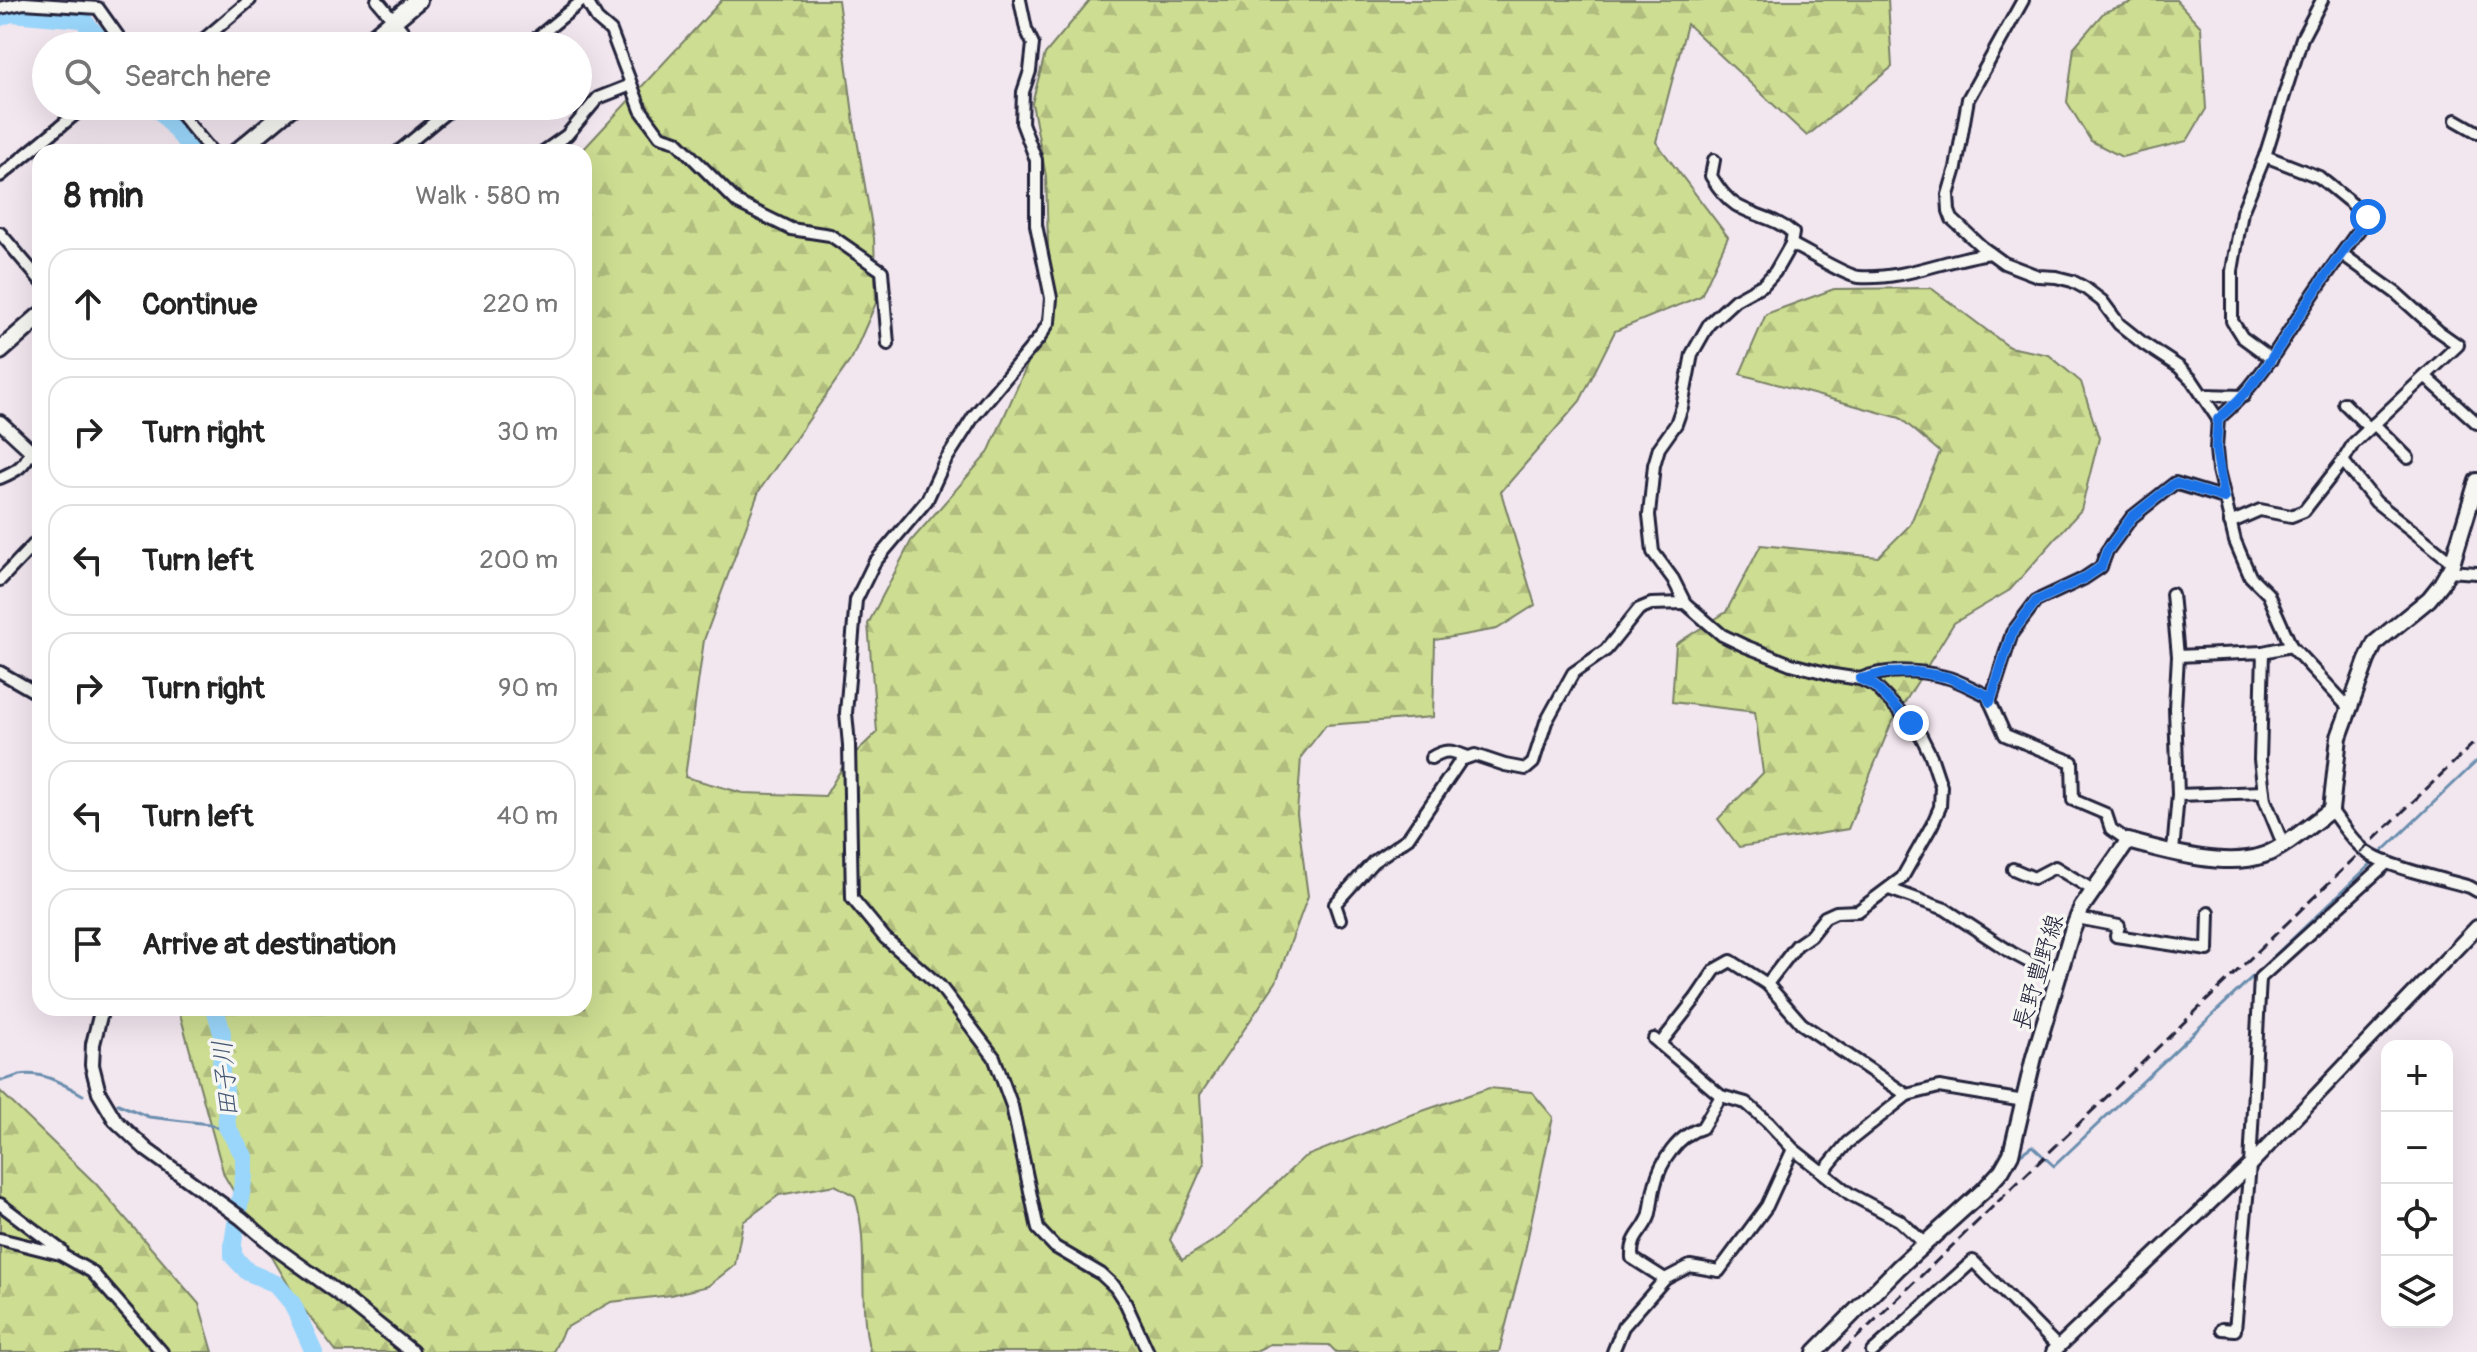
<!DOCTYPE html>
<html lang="en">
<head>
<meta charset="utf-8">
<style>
	body { margin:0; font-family:Pangolin,"Klee One",sans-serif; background:#f2f2f2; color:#222 }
	.controls { position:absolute; right:24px; bottom:24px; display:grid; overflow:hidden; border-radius:16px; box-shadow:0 8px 32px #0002 }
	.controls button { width:72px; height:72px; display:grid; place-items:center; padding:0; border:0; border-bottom:2px solid #e0e0e0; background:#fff; color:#222; font:40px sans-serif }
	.stop { position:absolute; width:24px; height:24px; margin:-18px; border:6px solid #1a73e8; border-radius:50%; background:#fff }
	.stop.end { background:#1a73e8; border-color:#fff; box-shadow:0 2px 8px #0008 }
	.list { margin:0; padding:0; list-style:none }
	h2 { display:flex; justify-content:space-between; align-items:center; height:104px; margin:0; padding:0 32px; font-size:34px }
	h2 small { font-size:26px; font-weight:400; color:#767676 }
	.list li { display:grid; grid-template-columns:52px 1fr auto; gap:24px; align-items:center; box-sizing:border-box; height:112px; margin:0 16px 16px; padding:0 16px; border:2px solid #e0e0e0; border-radius:24px }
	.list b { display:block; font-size:30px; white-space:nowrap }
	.list em { font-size:26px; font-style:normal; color:#767676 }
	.icon { flex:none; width:44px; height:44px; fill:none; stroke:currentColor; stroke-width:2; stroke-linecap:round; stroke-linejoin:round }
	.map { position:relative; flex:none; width:2477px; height:1352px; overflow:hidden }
	.search { position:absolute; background:#fff; box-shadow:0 8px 32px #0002; left:32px; top:32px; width:560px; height:88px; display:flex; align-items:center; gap:20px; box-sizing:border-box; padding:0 28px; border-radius:44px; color:#767676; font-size:30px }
	.panel { position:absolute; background:#fff; box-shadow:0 8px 32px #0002; left:32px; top:144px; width:560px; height:872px; border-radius:24px }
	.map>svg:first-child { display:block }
	.forest { fill:url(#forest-firs); stroke:#788066; stroke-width:2 }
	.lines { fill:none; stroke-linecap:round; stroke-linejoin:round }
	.stream { stroke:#6a8eae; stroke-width:3 }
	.river { stroke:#9ad6fb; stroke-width:18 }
	.minor-casing { stroke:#22223b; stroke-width:16 }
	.tertiary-casing { stroke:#22223b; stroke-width:18 }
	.secondary-casing { stroke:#22223b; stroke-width:20 }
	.primary-casing { stroke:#22223b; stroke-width:22 }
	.minor { stroke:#f6f6f2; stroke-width:10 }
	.tertiary { stroke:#f6f6f2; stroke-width:12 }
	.secondary { stroke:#f6f6f2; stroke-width:14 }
	.primary { stroke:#f6f6f2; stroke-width:16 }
	.rail { stroke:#22223b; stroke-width:3; stroke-dasharray:12 6; stroke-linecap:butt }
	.route { stroke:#1a73e8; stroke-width:10 }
	.labels { text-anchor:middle; stroke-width:7; stroke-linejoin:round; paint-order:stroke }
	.street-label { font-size:24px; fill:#22223b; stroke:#f6f6f2 }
	.water-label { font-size:26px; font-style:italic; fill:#465875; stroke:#f6f6f2 }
</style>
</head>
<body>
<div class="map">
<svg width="2477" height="1352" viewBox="0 0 2477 1352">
	<defs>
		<pattern id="forest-firs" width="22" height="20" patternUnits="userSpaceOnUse" patternTransform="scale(2)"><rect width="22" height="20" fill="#cddd91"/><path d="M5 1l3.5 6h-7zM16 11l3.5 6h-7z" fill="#b0bd7e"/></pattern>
	</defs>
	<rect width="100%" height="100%" fill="#f2e6ef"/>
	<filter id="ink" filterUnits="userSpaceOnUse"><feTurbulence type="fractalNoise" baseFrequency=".0125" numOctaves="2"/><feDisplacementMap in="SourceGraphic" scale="16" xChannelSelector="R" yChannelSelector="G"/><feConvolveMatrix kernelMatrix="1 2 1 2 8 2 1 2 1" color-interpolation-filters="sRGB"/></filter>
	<g filter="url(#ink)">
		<g class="forest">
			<path d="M 722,0 L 838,0 L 854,122 L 874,238 L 876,303 L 852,358 L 759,491 L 704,640 L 685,777 L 743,793 L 825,796 L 845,763 L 877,732 L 868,624 L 911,541 L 988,453 L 1039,338 L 1049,278 L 1046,176 L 1032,103 L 1045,54 L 1090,0 L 1888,0 L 1892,67 L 1807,136 L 1687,24 L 1656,142 L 1728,237 L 1701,296 L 1615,331 L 1580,401 L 1501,492 L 1535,605 L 1497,629 L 1435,640 L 1433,717 L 1326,725 L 1301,757 L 1297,814 L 1308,896 L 1276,982 L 1200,1095 L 1204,1163 L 1170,1240 L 1182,1260 L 1221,1236 L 1304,1157 L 1408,1116 L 1489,1088 L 1532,1092 L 1553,1117 L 1525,1251 L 1499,1352 L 1336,1352 L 1329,1345 L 1270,1344 L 1254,1352 L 870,1352 C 857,1301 870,1247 855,1196 L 835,1185 L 779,1195 L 743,1222 L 735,1265 L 708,1286 L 671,1295 L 611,1302 L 564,1329 L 553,1352 L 337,1352 L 299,1303 L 224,1175 L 180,1014 L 180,1008 L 584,1008 L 584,152 L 581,152 Z"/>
			<polygon points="2138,0 2176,0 2201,27 2206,109 2187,141 2122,157 2091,141 2067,102 2074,47 2104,12"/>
			<polygon points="1931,288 2009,347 2049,355 2081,382 2099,438 2081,510 2010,590 1954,623 1890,726 1848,829 1739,847 1718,819 1763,773 1755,712 1672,702 1676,644 1726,612 1761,545 1878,557 1910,525 1940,452 1900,418 1740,374 1766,314 1834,289"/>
			<polygon points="0,1091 97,1185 199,1304 213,1352 0,1352"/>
		</g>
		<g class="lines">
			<g class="stream">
				<polyline points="2379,855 2477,761"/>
				<path d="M 0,1080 C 8,1080 12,1077 20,1075 C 43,1071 63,1084 83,1095"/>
				<polyline points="118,1104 149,1117 209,1124 229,1132"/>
				<polyline points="2015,1158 2032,1146 2054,1166 2374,861"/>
			</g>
			<g class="river">
				<polyline points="0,17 11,13 82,19 106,46"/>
				<polyline points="157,106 194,152"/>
				<polyline points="215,1008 222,1033 221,1076 225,1089 227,1127 244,1156 244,1176 233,1243 233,1256 248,1272 276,1284 292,1303 314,1352"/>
			</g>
			<g class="minor-casing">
				<g id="minor">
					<polyline points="377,0 415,46"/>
					<polyline points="586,0 597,19 611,31 641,110 660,136 676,141 738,203 791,229 830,235 882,271 888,344"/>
					<polyline points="1020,0 1026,29 1033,44 1030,71 1023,92 1022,123 1036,160 1036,225 1051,298 1049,322 1040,337 974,416 944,463 927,500 874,563 856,600 846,713 849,745 852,898 885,938 940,986 994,1057 1012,1106 1038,1229 1055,1247 1101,1274 1115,1287 1126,1304 1148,1352"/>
					<polyline points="2023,0 1968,99 1956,168 1948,195 1949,211 1952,219 1982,247 2004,263 2038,276 2056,277 2072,281 2085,288 2102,301 2119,324 2144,344 2179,367 2192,380 2218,419 2216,449 2218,470 2235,541 2250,576 2268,594 2291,646 2349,708"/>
					<polyline points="0,8 24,3 98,8 125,46"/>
					<polyline points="196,46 250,0"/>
					<polyline points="527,46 583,0"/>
					<polyline points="174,106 212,152"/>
					<polyline points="2456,120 2477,132"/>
					<polyline points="398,152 454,106"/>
					<polyline points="543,152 567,135 598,98 631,85"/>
					<path d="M 1714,160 L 1711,176 C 1717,186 1725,198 1736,205 C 1754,216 1776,218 1793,233 L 1791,244"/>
					<polyline points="0,176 85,106"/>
					<polyline points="0,233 40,280"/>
					<polyline points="2342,254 2396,293 2438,331 2458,345 2353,444 2343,461"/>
					<polyline points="2272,359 2242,337 2232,321 2232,271 2242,212 2265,156 2302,38 2322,0"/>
					<polyline points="2426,377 2477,423"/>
					<polyline points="2202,395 2244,396"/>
					<polyline points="2344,403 2369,428"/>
					<path d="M 2218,419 C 2257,386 2280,345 2308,302 C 2327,273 2348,246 2368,217 L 2319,177 L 2265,156"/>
					<polyline points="2374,424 2408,458"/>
					<path d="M 0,478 C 16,471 24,467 31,451"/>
					<polyline points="2230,523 2260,510 2291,516 2304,511 2343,461 2376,502 2452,562"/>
					<polyline points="2449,571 2477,573"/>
					<polyline points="0,580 40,538"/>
					<polyline points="2172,594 2178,656 2263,652 2260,760 2265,800 2283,844"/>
					<polyline points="2263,652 2291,646"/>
					<polyline points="2178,656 2175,708 2178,795"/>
					<polyline points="0,672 40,695"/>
					<path d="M 1860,679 C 1885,668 1919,670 1945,677 C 1959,680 1973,689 1987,695 L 2005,735 L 2072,762 L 2073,800 L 2106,814 L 2111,829 L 2128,841"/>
					<polyline points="1990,702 2012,633 2036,601 2083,579 2101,567 2107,551 2132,517 2175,483 2224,498"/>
					<path d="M 1431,758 C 1446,748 1452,751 1468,757"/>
					<path d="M 2331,810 C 2342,825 2353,842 2368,853 C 2384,866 2446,880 2470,887 L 2477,891"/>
					<polyline points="2173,852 2178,795 2264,792"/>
					<polyline points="2013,869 2034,878 2055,867 2093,890"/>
					<polyline points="1889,889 1945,909 2012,953 2057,977"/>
					<polyline points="2077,918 2119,926 2116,936 2208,950 2209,912"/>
					<polyline points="1340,919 1335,904 1373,862 1408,838 1461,760 1475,755 1505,765 1526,769 1533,763 1546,722 1573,673 1606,650 1639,609 1651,604 1685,603"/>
					<polyline points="1767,984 1802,1024 1907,1095 1939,1087 2024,1101"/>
					<polyline points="1654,1039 1721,1096 1746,1103 1768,1122 1793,1149 1850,1194 1899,1220 1924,1243"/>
					<path d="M 1660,1044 L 1696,998 L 1715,970 L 1731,961 L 1767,984 L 1797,945 L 1810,936 L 1825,917 L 1836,912 L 1858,911 L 1902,878 L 1932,825 L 1940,807 L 1941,786 L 1931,756 L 1921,736 L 1911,723 L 1875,686 L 1860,679 L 1834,675 L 1791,664 L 1745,646 L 1722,635 L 1685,603 L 1673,579 L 1653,552 L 1649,515 L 1654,465 L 1659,448 L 1676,424 L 1682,407 L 1692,354 L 1709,324 L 1735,300 L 1764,284 L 1775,272 L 1791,244 C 1806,251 1846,276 1859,277 C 1904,280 1946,259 1990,253"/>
					<polyline points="1824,1171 1847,1143 1907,1095"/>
					<polyline points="0,1204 62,1251"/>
					<polyline points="0,1239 60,1254 92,1272 162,1352"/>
					<path d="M 1665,1279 L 1632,1258 C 1631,1236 1641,1235 1649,1217 C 1652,1207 1652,1195 1655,1185 C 1660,1162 1679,1134 1702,1128 L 1721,1096"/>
					<polyline points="2222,1329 2235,1330 2250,1165 2260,978 2388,862"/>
					<polyline points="1613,1352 1623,1327 1665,1279 1690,1266 1719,1271 1767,1206 1793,1149"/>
					<polyline points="1872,1352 1973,1261 2058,1347"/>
				</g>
			</g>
			<g class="tertiary-casing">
				<g id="tertiary">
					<polyline points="0,422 40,459"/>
					<polyline points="102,1008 93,1044 92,1065 99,1093 115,1120 147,1150 241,1218 277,1249 337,1292 412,1352"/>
					<polyline points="2053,1352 2250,1165 2477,927"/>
				</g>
			</g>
			<g class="secondary-casing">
				<path id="secondary" d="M 1815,1352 L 1899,1267 L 1983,1191 L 2002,1170 L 2011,1154 L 2034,1057 L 2072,931 L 2082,907 L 2128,841 C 2165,851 2226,869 2264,855 C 2286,847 2311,824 2331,810 L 2339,737 L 2367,660 L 2375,643 L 2429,599 L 2441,584 L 2451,567 L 2477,481"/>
			</g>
			<g class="primary-casing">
				<g id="primary">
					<polyline points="363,46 418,0"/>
					<polyline points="237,152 292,106"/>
					<polyline points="0,351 40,316"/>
				</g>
			</g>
			<use href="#minor" class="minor"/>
			<use href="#tertiary" class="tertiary"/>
			<use href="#secondary" class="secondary"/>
			<use href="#primary" class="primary"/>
			<polyline class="rail" points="1842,1352 2477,740"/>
		</g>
	</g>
	<g class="lines" filter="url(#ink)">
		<path class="route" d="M 1911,723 L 1875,686 L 1860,679 L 1885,673 L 1916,672 L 1947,677 L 1987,695 L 1990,702 L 2012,633 L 2036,601 L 2083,579 L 2101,567 L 2107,551 L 2132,517 L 2175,483 L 2224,498 L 2216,449 L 2218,419 C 2259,385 2279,346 2308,302 C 2327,273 2348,245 2368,217"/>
	</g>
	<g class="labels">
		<g class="street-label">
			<text transform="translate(2038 972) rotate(-73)" y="8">長野豊野線</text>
		</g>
		<g class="water-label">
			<text transform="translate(225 1079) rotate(-95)" y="9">田子川</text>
		</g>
	</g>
</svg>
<div class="controls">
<button>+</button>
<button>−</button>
<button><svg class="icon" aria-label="locate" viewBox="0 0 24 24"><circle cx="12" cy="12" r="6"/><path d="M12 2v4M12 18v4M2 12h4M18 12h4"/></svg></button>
<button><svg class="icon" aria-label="layers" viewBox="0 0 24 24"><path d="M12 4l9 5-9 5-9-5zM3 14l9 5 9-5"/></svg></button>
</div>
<div class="stop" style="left:2368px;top:217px"></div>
<div class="stop end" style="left:1911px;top:723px"></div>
<div class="search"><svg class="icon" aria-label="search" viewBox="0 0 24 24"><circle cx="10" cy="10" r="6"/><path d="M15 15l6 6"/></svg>Search here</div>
<section class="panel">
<h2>8 min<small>Walk · 580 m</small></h2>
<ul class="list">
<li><svg class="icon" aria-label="ahead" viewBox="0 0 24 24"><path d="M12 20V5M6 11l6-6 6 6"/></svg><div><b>Continue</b></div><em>220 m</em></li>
<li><svg class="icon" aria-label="right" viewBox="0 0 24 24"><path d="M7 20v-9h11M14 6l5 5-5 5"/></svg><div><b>Turn right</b></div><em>30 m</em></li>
<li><svg class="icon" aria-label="left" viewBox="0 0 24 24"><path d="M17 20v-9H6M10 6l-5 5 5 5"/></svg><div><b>Turn left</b></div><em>200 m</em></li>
<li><svg class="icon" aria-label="right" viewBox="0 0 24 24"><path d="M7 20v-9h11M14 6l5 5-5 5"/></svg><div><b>Turn right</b></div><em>90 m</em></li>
<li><svg class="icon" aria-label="left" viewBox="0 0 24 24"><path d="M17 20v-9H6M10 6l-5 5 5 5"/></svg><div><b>Turn left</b></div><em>40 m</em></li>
<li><svg class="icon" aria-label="arrive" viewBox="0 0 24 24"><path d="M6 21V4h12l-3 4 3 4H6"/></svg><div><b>Arrive at destination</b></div></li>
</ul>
</section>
</div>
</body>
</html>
